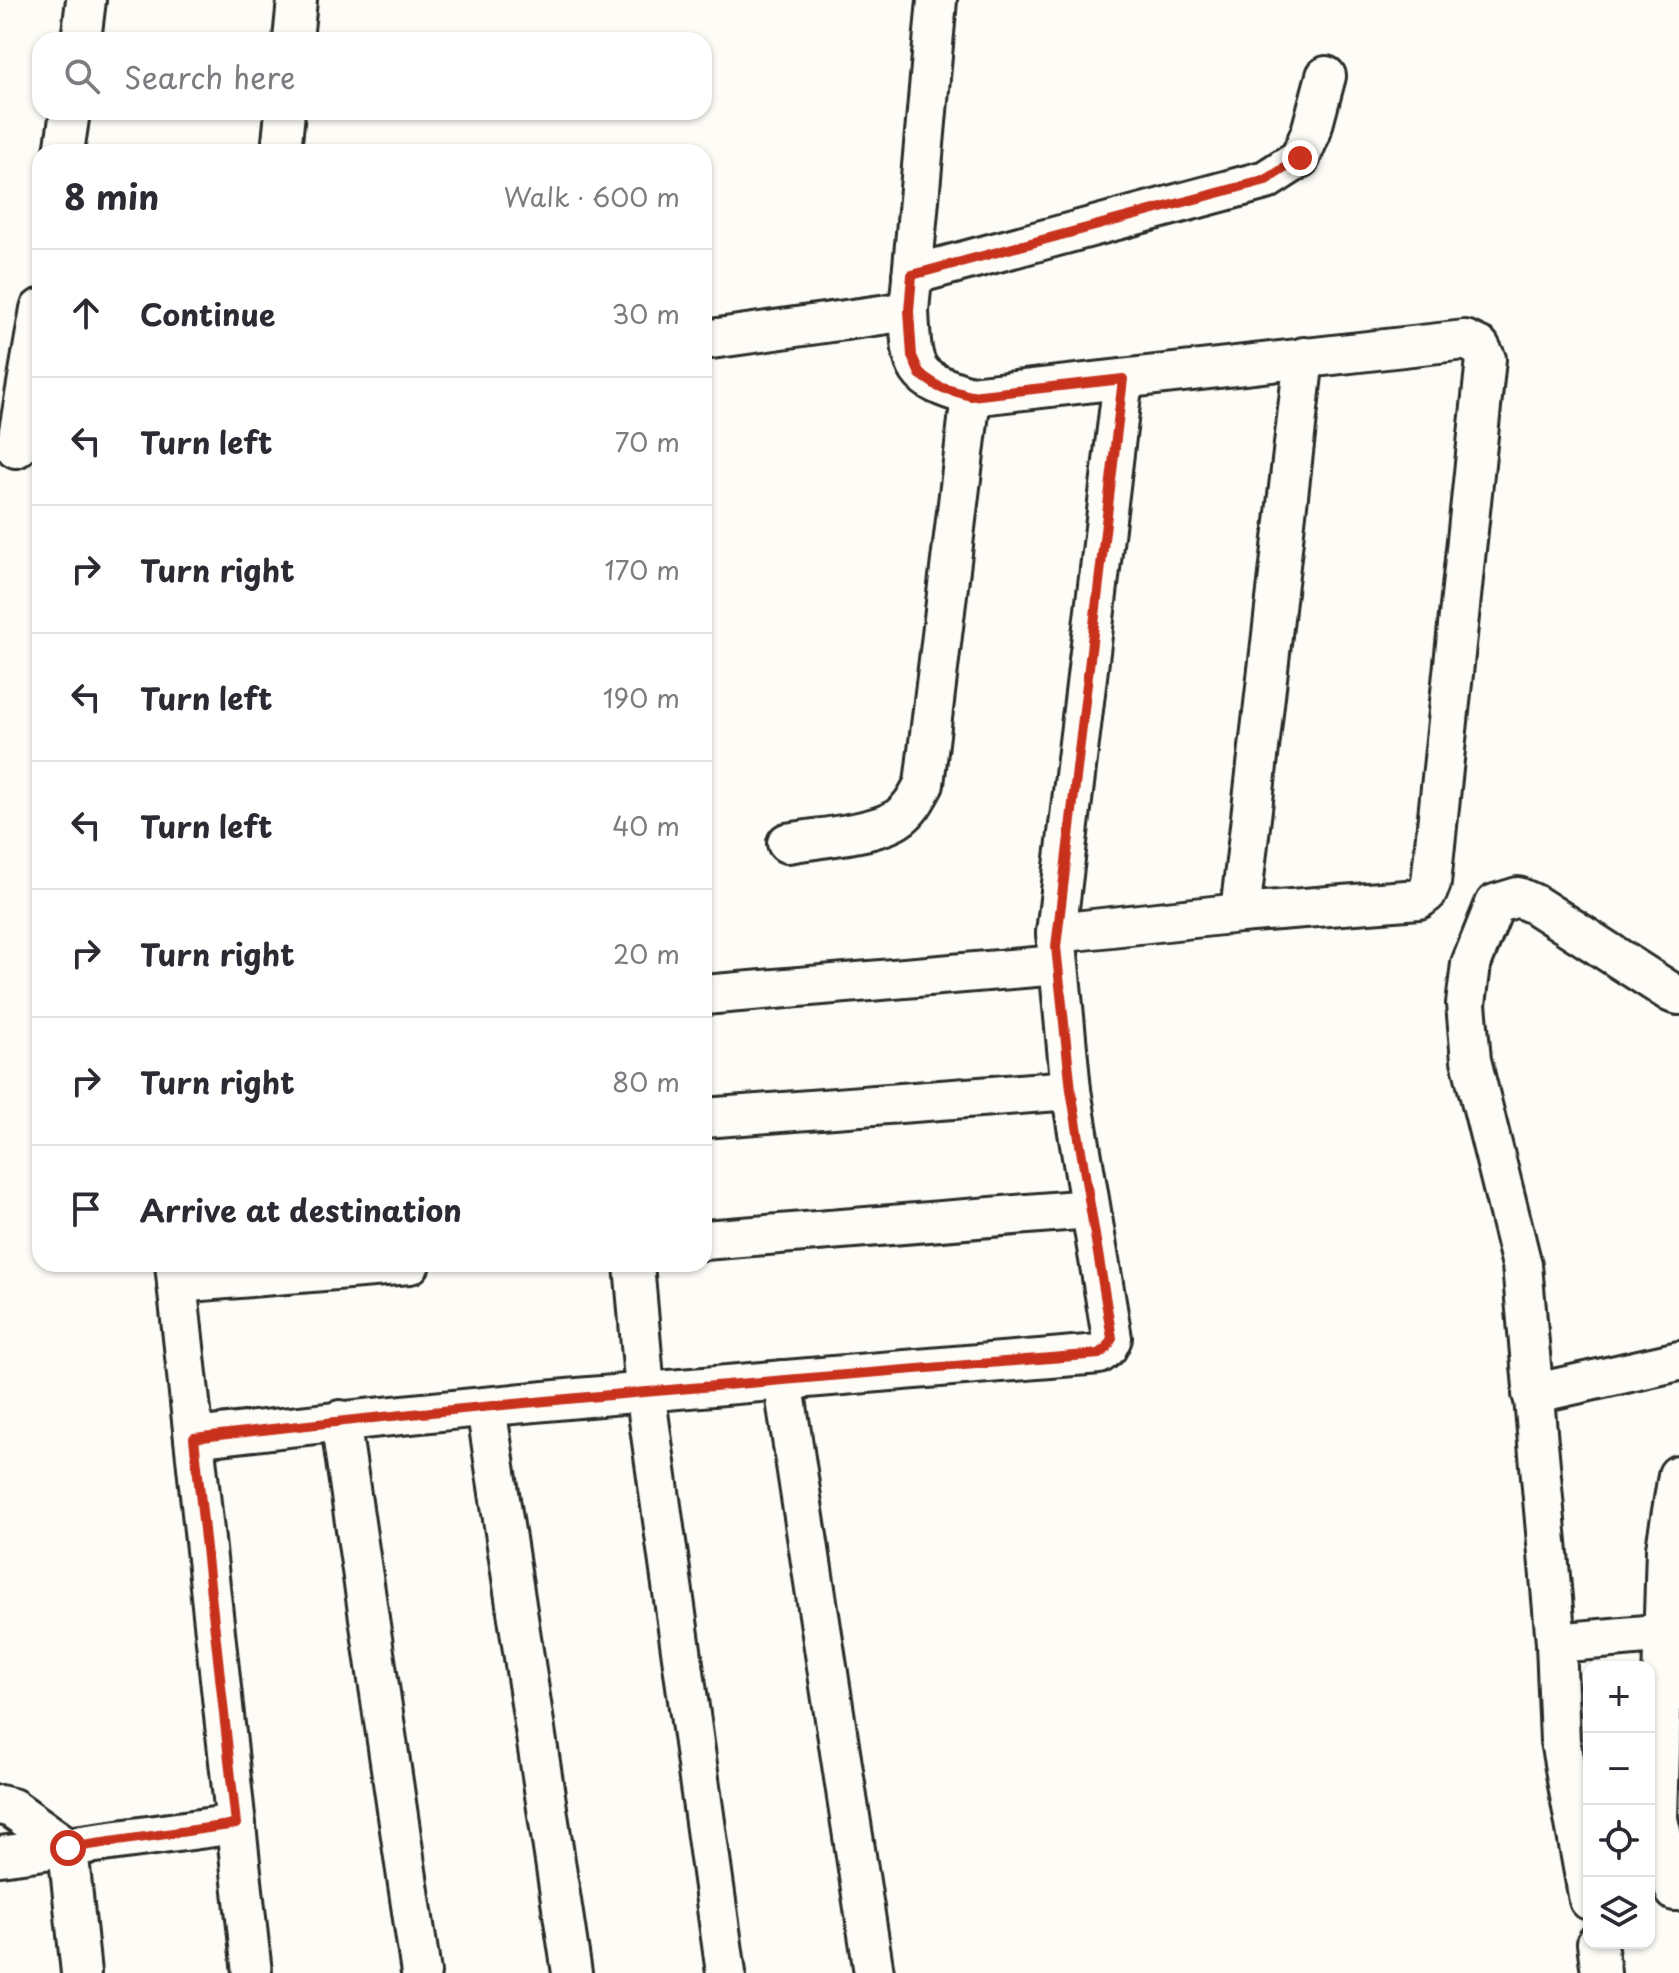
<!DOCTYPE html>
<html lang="en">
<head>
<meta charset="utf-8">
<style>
	body { margin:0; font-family:"Playpen Sans",sans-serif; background:#f2f2f3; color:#2b2b33 }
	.controls { position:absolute; right:24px; bottom:24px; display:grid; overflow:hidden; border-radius:16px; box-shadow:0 2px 6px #0004 }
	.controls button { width:72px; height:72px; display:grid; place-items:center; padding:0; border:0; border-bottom:2px solid #e1e1e2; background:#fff; color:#2b2b33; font:40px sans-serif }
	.stop { position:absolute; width:24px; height:24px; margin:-18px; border:6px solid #c8321e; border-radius:50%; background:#fff }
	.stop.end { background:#c8321e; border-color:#fff; box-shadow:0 2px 8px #0008 }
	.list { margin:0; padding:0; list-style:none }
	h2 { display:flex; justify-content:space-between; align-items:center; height:104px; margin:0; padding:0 32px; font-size:34px }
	h2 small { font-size:26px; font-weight:400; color:#7c7c81 }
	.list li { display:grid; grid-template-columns:52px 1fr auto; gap:24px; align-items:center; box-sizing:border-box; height:128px; padding:0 32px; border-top:2px solid #e1e1e2 }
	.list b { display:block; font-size:30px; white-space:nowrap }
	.list em { font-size:26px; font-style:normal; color:#7c7c81 }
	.icon { flex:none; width:44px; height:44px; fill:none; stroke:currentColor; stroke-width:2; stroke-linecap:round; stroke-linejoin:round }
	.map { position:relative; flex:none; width:1679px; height:1973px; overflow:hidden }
	.search { position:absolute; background:#fff; box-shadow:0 2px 6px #0004; left:32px; top:32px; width:680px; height:88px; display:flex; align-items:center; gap:20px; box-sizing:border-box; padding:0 28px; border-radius:24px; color:#7c7c81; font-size:30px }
	.panel { position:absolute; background:#fff; box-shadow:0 2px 6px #0004; left:32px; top:144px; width:680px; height:1128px; border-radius:24px }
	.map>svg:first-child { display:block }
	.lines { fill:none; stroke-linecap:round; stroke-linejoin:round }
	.minor-casing { stroke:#2b2b2b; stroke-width:44 }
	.minor { stroke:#fdfcf7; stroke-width:38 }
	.route { stroke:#c8321e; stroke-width:10 }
</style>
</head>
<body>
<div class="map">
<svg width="1679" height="1973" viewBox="0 0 1679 1973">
	<rect width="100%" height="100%" fill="#fdfcf7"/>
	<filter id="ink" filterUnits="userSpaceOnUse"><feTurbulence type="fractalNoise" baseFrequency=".0125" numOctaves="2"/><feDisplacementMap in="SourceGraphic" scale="16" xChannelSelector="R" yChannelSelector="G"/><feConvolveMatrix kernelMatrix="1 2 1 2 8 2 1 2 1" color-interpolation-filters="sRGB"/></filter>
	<g filter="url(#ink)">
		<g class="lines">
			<g class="minor-casing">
				<g id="minor">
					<polyline points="81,40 86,0"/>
					<polyline points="293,40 297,0"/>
					<polyline points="64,152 70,112"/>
					<polyline points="281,152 285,112"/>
					<polyline points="912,275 1266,180 1300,158 1311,132 1326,76"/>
					<polyline points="704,340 909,311"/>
					<polyline points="16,448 40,309"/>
					<path d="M 787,843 C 815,838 874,834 897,819 C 910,811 917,797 924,784 L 971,396"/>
					<polyline points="1240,913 1304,357"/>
					<polyline points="1056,933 1123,379"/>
					<polyline points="704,995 1058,965"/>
					<polyline points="704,1118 1071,1090"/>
					<polyline points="704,1240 1090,1209"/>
					<polyline points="175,1264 252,1973"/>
					<polyline points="634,1264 645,1391 726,1973"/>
					<polyline points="177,1283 410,1264"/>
					<polyline points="783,1380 874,1973"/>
					<polyline points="1532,1394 1679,1361"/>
					<polyline points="486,1407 572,1973"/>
					<polyline points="340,1420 421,1973"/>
					<path d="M 194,1438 C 495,1402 797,1379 1099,1354 L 1107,1348 L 1112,1338 L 1071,1090 L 1056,933 L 1240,913 L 1419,899 L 1427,893 L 1431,883 L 1486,359 L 1480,347 L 1465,340 L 971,396 C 912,379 912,370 909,311 L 937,0"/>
					<polyline points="1556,1643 1679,1632"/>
					<polyline points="0,1805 12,1808 68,1848 81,1973"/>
					<polyline points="0,1856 236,1824"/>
					<polyline points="1675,1891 1658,1819 1666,1548 1678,1475"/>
					<polyline points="1589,1900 1560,1741 1556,1643 1522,1265 1471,1060 1466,1004 1471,964 1495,904 1518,897 1534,904 1672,993 1679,995"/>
					<polyline points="1597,1943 1601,1973"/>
				</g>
			</g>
			<use href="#minor" class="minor"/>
		</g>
	</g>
	<g class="lines" filter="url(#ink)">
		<path class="route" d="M 68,1848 L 236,1824 L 194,1438 C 495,1402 797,1379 1099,1354 L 1107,1348 L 1112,1338 L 1071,1090 L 1056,947 L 1123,379 L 971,396 L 939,387 L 920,374 L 912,356 L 909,311 L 912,275 L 1266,180 L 1300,158"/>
	</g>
</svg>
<div class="controls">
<button>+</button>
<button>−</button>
<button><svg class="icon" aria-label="locate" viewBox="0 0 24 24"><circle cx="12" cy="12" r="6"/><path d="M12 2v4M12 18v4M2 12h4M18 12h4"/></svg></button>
<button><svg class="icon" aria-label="layers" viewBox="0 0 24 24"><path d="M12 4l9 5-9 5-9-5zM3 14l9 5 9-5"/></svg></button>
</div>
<div class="stop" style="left:68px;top:1848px"></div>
<div class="stop end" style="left:1300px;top:158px"></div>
<div class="search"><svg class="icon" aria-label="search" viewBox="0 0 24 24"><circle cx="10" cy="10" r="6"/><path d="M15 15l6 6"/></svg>Search here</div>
<section class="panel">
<h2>8 min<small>Walk · 600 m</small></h2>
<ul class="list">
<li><svg class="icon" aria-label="ahead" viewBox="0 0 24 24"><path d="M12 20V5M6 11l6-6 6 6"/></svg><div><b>Continue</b></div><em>30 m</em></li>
<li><svg class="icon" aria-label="left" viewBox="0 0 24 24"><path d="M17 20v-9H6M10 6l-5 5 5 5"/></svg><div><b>Turn left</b></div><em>70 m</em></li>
<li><svg class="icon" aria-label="right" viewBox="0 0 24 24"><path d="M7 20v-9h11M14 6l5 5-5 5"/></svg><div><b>Turn right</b></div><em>170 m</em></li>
<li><svg class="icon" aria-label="left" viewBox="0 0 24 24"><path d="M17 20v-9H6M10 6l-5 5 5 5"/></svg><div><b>Turn left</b></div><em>190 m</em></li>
<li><svg class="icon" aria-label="left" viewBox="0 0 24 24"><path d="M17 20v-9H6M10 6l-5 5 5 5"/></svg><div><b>Turn left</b></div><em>40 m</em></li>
<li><svg class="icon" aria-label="right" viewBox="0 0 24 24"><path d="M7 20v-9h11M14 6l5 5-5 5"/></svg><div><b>Turn right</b></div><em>20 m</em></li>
<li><svg class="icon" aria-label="right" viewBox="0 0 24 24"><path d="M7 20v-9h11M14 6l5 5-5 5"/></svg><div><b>Turn right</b></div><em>80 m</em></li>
<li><svg class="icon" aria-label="arrive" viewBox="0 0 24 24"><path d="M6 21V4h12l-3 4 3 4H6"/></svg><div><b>Arrive at destination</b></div></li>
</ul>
</section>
</div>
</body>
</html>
